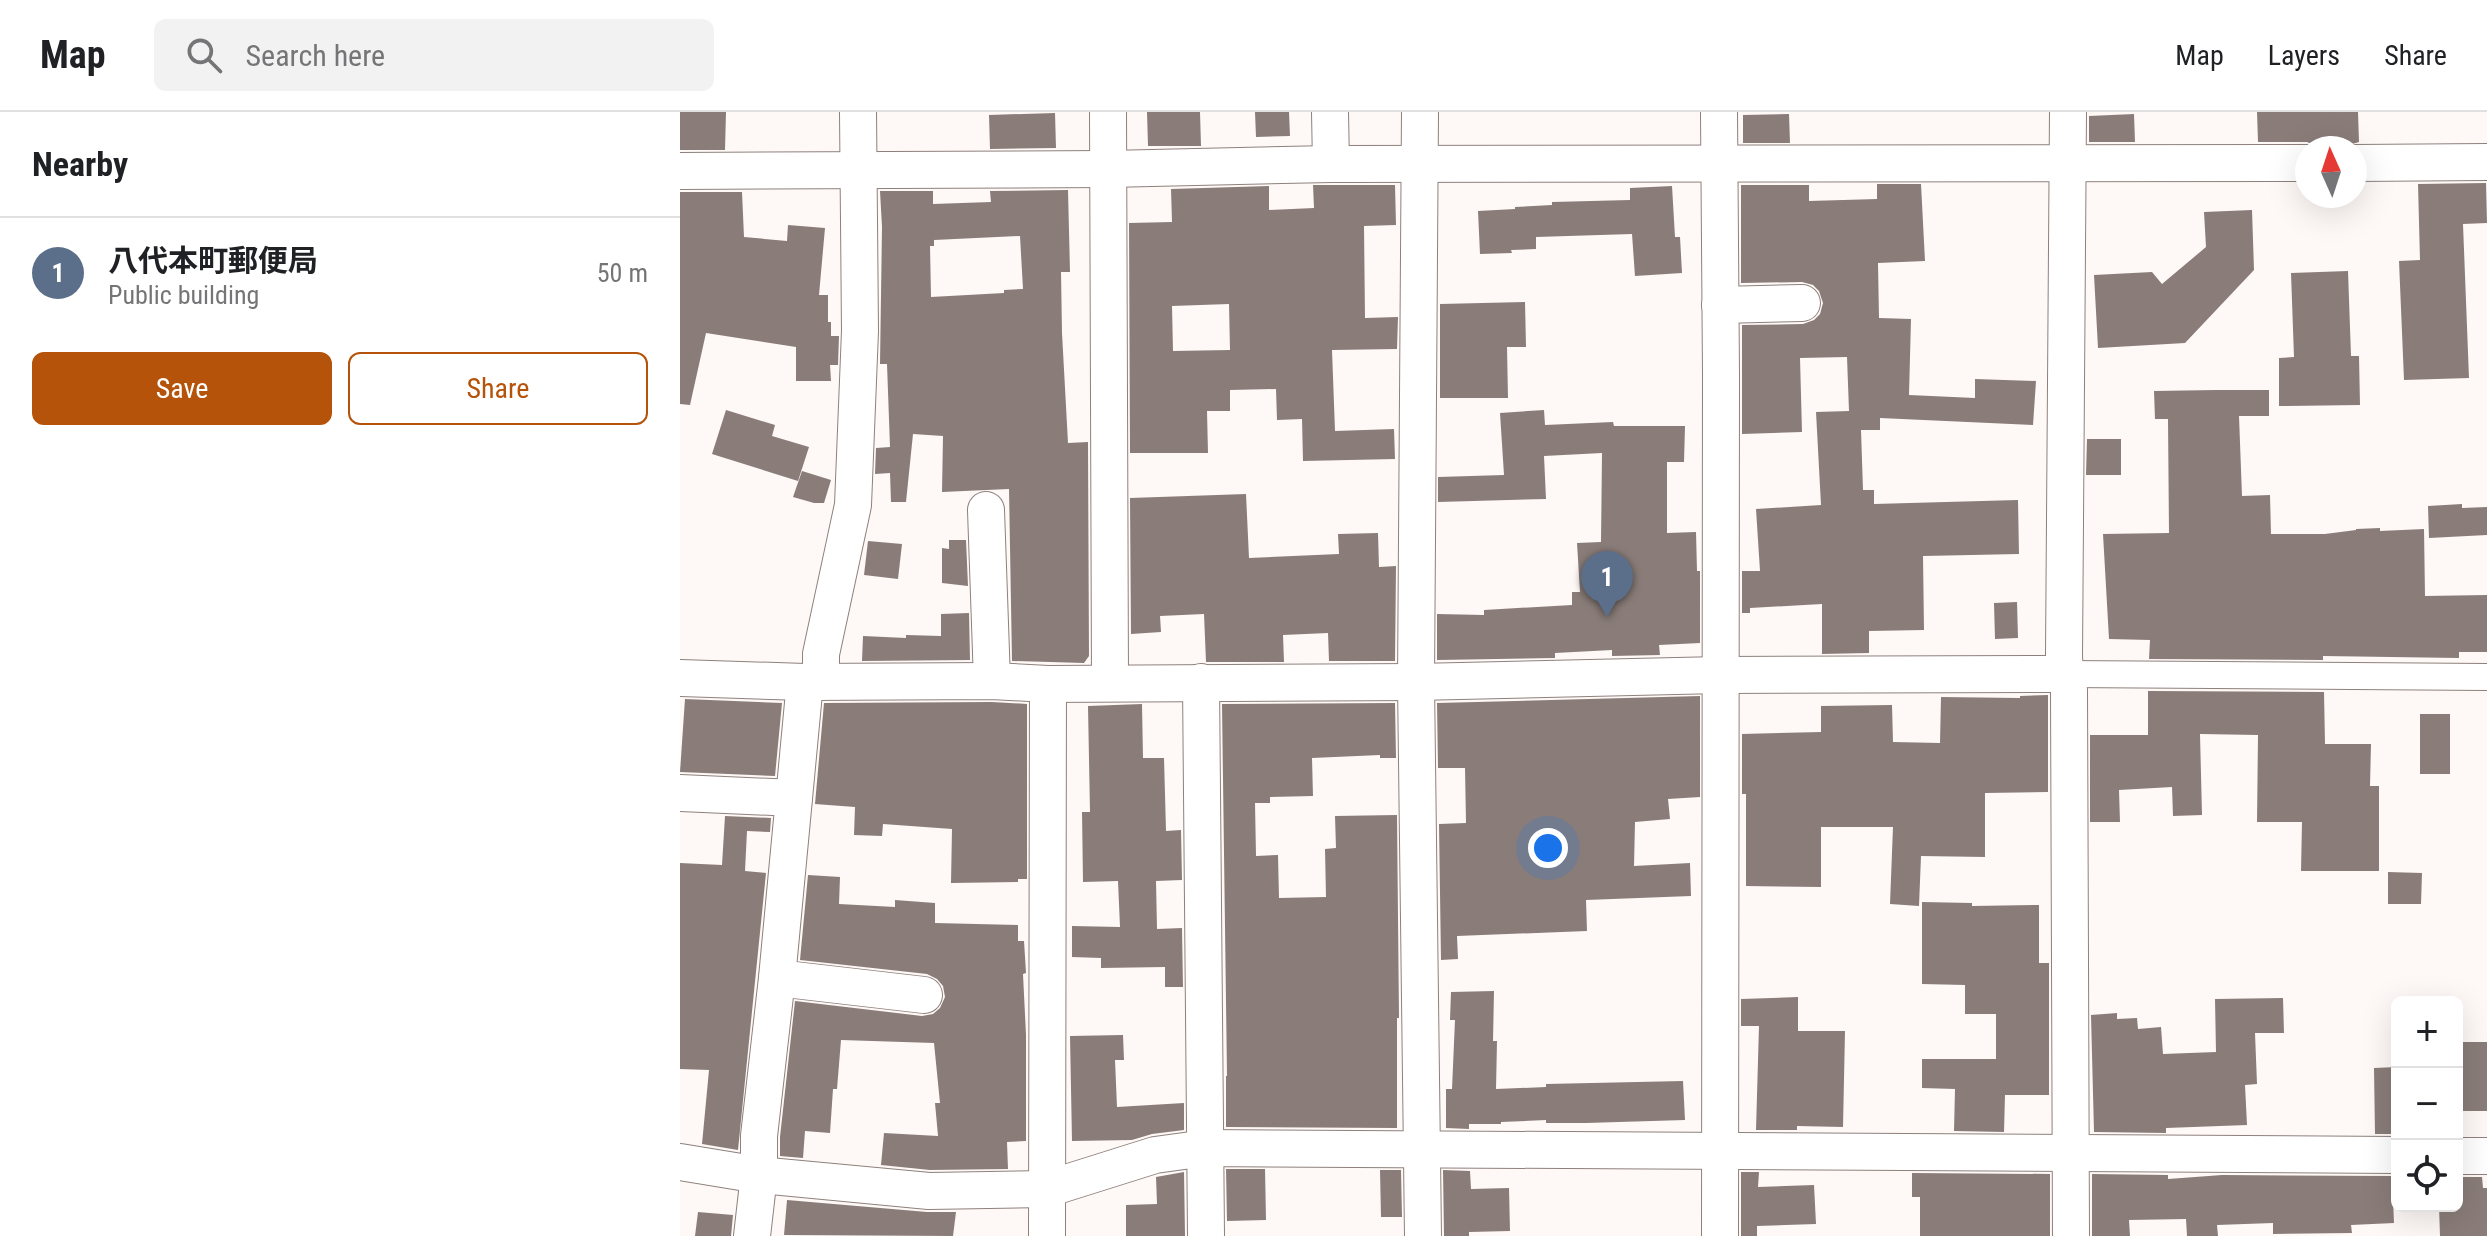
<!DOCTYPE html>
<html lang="en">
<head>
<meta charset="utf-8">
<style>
	body { margin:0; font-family:"Roboto Condensed","Noto Sans JP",sans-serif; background:#f2f2f2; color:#202124 }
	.controls { position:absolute; right:24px; bottom:24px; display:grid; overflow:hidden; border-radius:12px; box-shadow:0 8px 32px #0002 }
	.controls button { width:72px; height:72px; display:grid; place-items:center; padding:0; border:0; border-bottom:2px solid #e0e0e0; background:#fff; color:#202124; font:40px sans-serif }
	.compass { position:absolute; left:1615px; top:24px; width:72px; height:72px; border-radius:50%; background:#fff; box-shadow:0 8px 32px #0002; rotate:357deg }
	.you { position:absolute; left:868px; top:736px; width:28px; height:28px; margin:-20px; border:6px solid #fff; border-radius:50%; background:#1a73e8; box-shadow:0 0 0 12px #1a73e833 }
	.badge { display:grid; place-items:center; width:52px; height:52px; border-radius:50%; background:#b45309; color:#fff; font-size:26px; font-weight:700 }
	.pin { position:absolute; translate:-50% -66px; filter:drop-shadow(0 2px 4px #0008) }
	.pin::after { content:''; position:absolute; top:42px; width:28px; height:24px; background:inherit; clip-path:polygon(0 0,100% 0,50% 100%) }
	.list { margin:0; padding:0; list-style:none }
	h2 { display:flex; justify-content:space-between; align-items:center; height:104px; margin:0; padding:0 32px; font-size:34px }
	h2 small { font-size:26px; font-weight:400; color:#757577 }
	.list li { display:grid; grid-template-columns:52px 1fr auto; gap:24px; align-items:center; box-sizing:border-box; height:112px; padding:0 32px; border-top:2px solid #e0e0e0 }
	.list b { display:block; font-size:30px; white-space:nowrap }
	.list p { margin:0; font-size:26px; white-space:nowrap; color:#757577 }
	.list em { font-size:26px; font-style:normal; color:#757577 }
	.actions { display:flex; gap:16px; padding:24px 32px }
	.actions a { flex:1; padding:18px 0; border:2px solid #b45309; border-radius:12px; text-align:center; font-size:28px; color:#b45309 }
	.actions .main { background:#b45309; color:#fff }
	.icon { flex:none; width:44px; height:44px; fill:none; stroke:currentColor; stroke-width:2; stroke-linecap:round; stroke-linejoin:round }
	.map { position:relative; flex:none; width:1807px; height:1124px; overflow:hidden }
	header { display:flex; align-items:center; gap:48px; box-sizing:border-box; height:112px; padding:0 40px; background:#fff; border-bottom:2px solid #e0e0e0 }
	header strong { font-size:38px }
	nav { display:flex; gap:44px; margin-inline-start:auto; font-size:28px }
	.search { width:560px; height:72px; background:#f2f2f2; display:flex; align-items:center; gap:20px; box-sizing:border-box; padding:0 28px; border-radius:12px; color:#757577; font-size:30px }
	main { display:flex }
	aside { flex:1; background:#fff }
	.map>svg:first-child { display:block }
	.building { fill:#8a7d79; fill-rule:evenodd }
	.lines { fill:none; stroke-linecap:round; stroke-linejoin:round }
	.pedestrian-casing { stroke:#8e817c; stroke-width:28 }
	.minor-casing { stroke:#8e817c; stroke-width:38 }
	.pedestrian { stroke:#fff; stroke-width:26 }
	.minor { stroke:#fff; stroke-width:36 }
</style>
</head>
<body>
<header>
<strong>Map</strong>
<div class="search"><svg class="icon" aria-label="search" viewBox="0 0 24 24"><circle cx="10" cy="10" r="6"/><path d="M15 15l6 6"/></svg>Search here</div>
<nav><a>Map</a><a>Layers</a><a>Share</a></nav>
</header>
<main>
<aside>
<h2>Nearby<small></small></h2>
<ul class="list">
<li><span class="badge" style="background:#5c6f8a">1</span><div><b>八代本町郵便局</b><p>Public building</p></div><em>50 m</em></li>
</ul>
<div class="actions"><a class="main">Save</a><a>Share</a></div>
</aside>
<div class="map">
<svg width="1807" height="1124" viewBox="0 0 1807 1124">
	<rect width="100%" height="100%" fill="#fef8f6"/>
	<g class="building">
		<polygon points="0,0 46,0 45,38 0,38"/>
		<polygon points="467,0 520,0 521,34 468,34"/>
		<polygon points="575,0 609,0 610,24 576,25"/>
		<polygon points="1577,0 1678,0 1679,30 1662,35 1641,36 1627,30 1578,30"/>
		<polygon points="375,1 376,36 310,37 309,3"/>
		<polygon points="1109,2 1110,31 1063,31 1063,3"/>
		<polygon points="1454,2 1455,30 1409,30 1409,4"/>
		<polygon points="1806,71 1807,111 1783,112 1789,266 1724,268 1719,149 1740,148 1738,72"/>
		<polygon points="1197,72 1241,72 1245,149 1198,151 1199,206 1231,207 1229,283 1295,286 1295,267 1356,269 1353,313 1200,306 1200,318 1181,318 1183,378 1194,378 1194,392 1338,388 1339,442 1243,444 1244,518 1189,519 1189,541 1142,542 1142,492 1070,496 1070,501 1062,501 1062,459 1080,459 1076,397 1141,393 1136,300 1169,299 1167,245 1120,246 1122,320 1062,322 1062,213 1123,212 1134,208 1140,202 1143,191 1139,179 1133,173 1122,170 1061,171 1061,73 1129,73 1129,89 1197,87"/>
		<path d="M 633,73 L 715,73 L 716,113 L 684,114 L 685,206 L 718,205 L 717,237 L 652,238 L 655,319 L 714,317 L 715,347 L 623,349 L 622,307 L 597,308 L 596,277 L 550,278 L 550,299 L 527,299 L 528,341 L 450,341 L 449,111 L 492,110 L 491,77 L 589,74 L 589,98 L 634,96 ZM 549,192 L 550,238 L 493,239 L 492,194 Z"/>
		<polygon points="992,74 995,125 1000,125 1002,161 955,164 952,122 856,125 856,137 831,138 832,141 800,142 798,99 835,97 835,95 872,93 872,90 950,88 950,76"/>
		<path d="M 388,78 L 390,160 L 381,160 L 382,221 L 388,331 L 408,330 L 409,544 L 404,551 L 332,549 L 329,377 L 262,380 L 263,324 L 233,322 L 226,390 L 211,390 L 210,361 L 195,362 L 196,336 L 210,335 L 207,252 L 200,252 L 202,115 L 200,79 L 253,79 L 253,92 L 311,90 L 310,79 ZM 340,124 L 343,177 L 324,178 L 324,181 L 251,185 L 250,134 L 254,134 L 254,128 Z"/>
		<polygon points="0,80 62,80 64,125 107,129 108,113 145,116 139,183 148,183 148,210 151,210 151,224 159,224 158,253 150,253 151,269 116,269 116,235 26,221 10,293 0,292"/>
		<polygon points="1572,98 1574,158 1505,231 1418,236 1414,163 1472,160 1482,172 1526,135 1524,100"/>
		<polygon points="1668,159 1671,244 1679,244 1680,293 1599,294 1599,246 1614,245 1611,161"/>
		<polygon points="845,190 846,235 827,235 828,286 760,286 760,192"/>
		<polygon points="1536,278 1589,278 1589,304 1559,304 1562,384 1590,383 1591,422 1645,422 1676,418 1676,417 1700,416 1700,419 1744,417 1745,484 1807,483 1807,540 1779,540 1779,546 1643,544 1643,548 1469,547 1470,528 1429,527 1423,422 1489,421 1488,307 1475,307 1474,279"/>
		<polygon points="46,298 95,313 92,324 129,335 118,369 32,342"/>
		<polygon points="864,298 865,313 933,310 934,314 1005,314 1004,350 987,350 987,421 1016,420 1017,459 1020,459 1020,531 979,533 980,543 932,544 932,538 875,541 875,546 757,548 757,502 804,503 804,498 892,493 892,480 900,480 897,431 921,430 922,341 864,344 866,387 758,390 758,365 824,363 820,301"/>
		<polygon points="1407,327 1441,327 1441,363 1406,363"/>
		<polygon points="122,359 151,368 144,391 134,391 113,385"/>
		<polygon points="566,382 569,446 659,442 658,422 698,421 699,455 716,454 715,549 649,549 648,521 603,523 604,550 526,550 524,502 480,504 481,520 451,522 450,386"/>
		<polygon points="1782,392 1782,396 1807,395 1807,423 1749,426 1748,394"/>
		<polygon points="269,428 286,428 288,474 262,471 262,436 269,437"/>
		<polygon points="188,429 222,432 218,467 184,463"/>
		<polygon points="1337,490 1338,526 1315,527 1314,491"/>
		<polygon points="289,501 290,548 182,549 183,524 226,526 226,523 261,524 261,502"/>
		<polygon points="1468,579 1644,580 1645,632 1691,632 1690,674 1699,674 1699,759 1621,759 1622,710 1577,710 1578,623 1520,622 1522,703 1493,704 1492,675 1439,678 1440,710 1410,710 1410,623 1468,623"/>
		<polygon points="1368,583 1368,680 1305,681 1305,745 1241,744 1239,794 1210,792 1213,715 1141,715 1141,775 1066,774 1066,682 1062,682 1062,622 1141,620 1141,594 1212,593 1213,630 1260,631 1261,585 1340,586 1340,584"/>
		<polygon points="1020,584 1020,685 988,687 990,707 955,710 954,754 1010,751 1011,784 906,788 907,819 777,824 778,847 761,848 759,712 786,711 785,656 758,656 757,591"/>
		<polygon points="5,587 102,591 95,664 0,660"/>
		<polygon points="312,590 347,592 347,767 338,767 338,770 271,771 272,717 203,712 202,724 174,723 175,695 135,692 144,591"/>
		<polygon points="715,591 716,646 700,646 700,643 632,646 633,684 590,685 590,691 575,691 576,744 598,743 599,786 646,785 645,737 656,736 655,704 717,703 719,906 717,906 717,1016 546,1015 546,964 547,964 542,592"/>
		<polygon points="462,592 463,646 484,646 486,719 501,718 502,768 476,769 477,817 502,816 503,875 485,875 485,855 421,856 421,846 392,845 392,814 440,815 438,769 403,770 402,700 410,700 408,594"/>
		<rect x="1740" y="602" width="30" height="60"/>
		<polygon points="45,704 91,706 90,720 67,719 65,759 86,761 58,1038 22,1032 29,958 0,957 0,751 42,753"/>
		<polygon points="1708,760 1742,761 1741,792 1708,792"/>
		<polygon points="128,763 160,765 159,792 215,795 215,788 255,791 255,811 338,813 338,829 344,829 346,861 343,862 346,923 346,1029 327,1030 328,1057 250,1058 201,1053 204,1021 258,1024 255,991 260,991 254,931 161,928 157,977 153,977 150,1021 125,1019 123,1046 100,1044 100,1025 115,889 242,904 253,902 260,896 265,885 263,874 257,867 247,862 120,848"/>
		<polygon points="1242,790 1292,791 1292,794 1359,793 1359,851 1369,851 1369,983 1325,983 1324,1020 1274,1019 1275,977 1242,976 1242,947 1316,947 1316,902 1285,902 1285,873 1242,872"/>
		<polygon points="814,879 813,929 817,929 816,977 866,975 866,972 1003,969 1005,1008 906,1011 866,1011 866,1008 821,1010 821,1012 789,1012 789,1017 766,1016 766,977 772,977 775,908 770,908 771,880"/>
		<polygon points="1118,885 1118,919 1165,919 1163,1015 1117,1014 1117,1018 1076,1018 1079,914 1061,914 1061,887"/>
		<polygon points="1603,886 1604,921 1575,921 1577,972 1565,973 1567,1013 1486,1016 1486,1021 1414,1020 1411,903 1437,901 1437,907 1457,906 1458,917 1481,915 1483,942 1536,940 1535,887"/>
		<polygon points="443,923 444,948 435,948 437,995 504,991 504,1018 472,1022 452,1028 392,1029 390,924"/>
		<rect x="1783" y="930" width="24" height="69"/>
		<polygon points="1717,955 1717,1022 1695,1022 1694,956"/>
		<polygon points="546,1057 585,1057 586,1108 547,1109"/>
		<polygon points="700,1058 721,1058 722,1105 701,1105"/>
		<polygon points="763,1058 790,1059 791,1077 829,1076 830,1119 789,1120 789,1124 764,1124"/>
		<polygon points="504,1060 505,1124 446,1124 446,1093 477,1092 476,1065"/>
		<polygon points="1061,1060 1079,1060 1078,1075 1134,1073 1136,1112 1077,1114 1077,1124 1061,1124"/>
		<polygon points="1232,1061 1370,1062 1370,1124 1240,1124 1240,1085 1232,1085"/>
		<polygon points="1412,1062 1488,1063 1488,1067 1542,1063 1712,1064 1714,1111 1671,1113 1672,1121 1593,1122 1593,1111 1537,1113 1538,1124 1507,1124 1506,1107 1449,1108 1450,1124 1412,1124"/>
		<polygon points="1777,1065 1802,1065 1803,1076 1807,1076 1807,1124 1760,1124 1759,1094 1777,1094"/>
		<polygon points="107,1088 247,1100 276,1100 273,1124 104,1123"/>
		<polygon points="18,1100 53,1103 51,1124 15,1124"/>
	</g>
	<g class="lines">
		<g class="pedestrian-casing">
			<polyline id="pedestrian" points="1385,562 1807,565"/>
		</g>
		<g class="minor-casing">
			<g id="minor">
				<polyline points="428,0 430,570"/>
				<polyline points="650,0 651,52"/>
				<polyline points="740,0 736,570 743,1124"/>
				<polyline points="1039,0 1041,263 1040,1124"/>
				<polyline points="1388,0 1384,544 1385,562 1389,578 1391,1124"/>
				<polyline points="1675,51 1807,50"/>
				<polyline points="0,59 428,57 651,52 1627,51"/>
				<polyline points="1040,193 1122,191"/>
				<polyline points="306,398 312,569"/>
				<polyline points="0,566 125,570 312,569 368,572 736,570 1040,563 1385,562"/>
				<polyline points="141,570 141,542 173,393 180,219 178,0"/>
				<polyline points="521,570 526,1124"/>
				<polyline points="0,681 114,686"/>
				<polyline points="97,866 244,883"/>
				<polyline points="1777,1044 1807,1044"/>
				<polyline points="0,1050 79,1063 249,1079 367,1077 475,1043 526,1036 1717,1043"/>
				<polyline points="72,1124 79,1063 79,1024 97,866 125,570"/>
				<polyline points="367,1124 368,572"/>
			</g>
		</g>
		<use href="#pedestrian" class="pedestrian"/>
		<use href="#minor" class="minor"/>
	</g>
</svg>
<div class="controls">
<button>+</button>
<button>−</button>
<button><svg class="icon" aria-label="locate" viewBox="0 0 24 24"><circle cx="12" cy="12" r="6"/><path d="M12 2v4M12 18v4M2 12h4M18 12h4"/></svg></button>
</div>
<svg class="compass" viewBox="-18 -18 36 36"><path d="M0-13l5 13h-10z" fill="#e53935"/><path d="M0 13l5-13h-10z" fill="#757577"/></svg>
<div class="you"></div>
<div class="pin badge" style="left:927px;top:505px;background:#5c6f8a">1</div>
</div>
</main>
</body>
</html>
